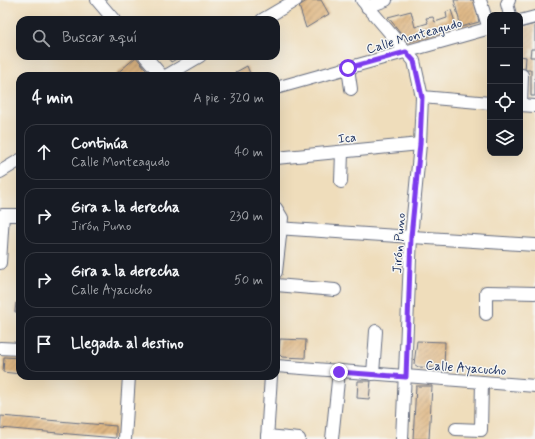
<!DOCTYPE html>
<html lang="es">
<head>
<meta charset="utf-8">
<style>
	body { margin:0; font-family:Mynerve,sans-serif; background:#20242c; color:#f1f3f6 }
	.controls { position:absolute; right:12px; top:12px; display:grid; overflow:hidden; border-radius:8px; box-shadow:0 4px 16px #0002 }
	.controls button { width:36px; height:36px; display:grid; place-items:center; padding:0; border:0; border-bottom:1px solid #363941; background:#171b24; color:#f1f3f6; font:20px sans-serif }
	.stop { position:absolute; width:12px; height:12px; margin:-9px; border:3px solid #7c3aed; border-radius:50%; background:#fff }
	.stop.end { background:#7c3aed; border-color:#fff; box-shadow:0 1px 4px #0008 }
	.list { margin:0; padding:0; list-style:none }
	h2 { display:flex; justify-content:space-between; align-items:center; height:52px; margin:0; padding:0 16px; font-size:17px }
	h2 small { font-size:13px; font-weight:400; color:#9ea1a6 }
	.list li { display:grid; grid-template-columns:26px 1fr auto; gap:12px; align-items:center; box-sizing:border-box; height:56px; margin:0 8px 8px; padding:0 8px; border:1px solid #363941; border-radius:12px }
	.list b { display:block; font-size:15px; white-space:nowrap }
	.list p { margin:0; font-size:13px; white-space:nowrap; color:#9ea1a6 }
	.list em { font-size:13px; font-style:normal; color:#9ea1a6 }
	.icon { flex:none; width:22px; height:22px; fill:none; stroke:currentColor; stroke-width:2; stroke-linecap:round; stroke-linejoin:round }
	.map { position:relative; flex:none; width:535px; height:439px; overflow:hidden }
	.search { position:absolute; background:#171b24; box-shadow:0 4px 16px #0002; left:16px; top:16px; width:264px; height:44px; display:flex; align-items:center; gap:10px; box-sizing:border-box; padding:0 14px; border-radius:12px; color:#9ea1a6; font-size:15px }
	.panel { position:absolute; background:#171b24; box-shadow:0 4px 16px #0002; left:16px; top:72px; width:264px; height:308px; border-radius:12px }
	.map>svg:first-child { display:block }
	.building { fill:url(#building-hatch) }
	.lines { fill:none; stroke-linecap:round; stroke-linejoin:round }
	.minor-casing { stroke:#656c7f; stroke-width:14 }
	.minor { stroke:#fff; stroke-width:12 }
	.route { stroke:#7c3aed; stroke-width:5 }
	.labels { text-anchor:middle; stroke-width:3; stroke-linejoin:round; paint-order:stroke }
	.street-label { font-size:13px; fill:#1b2f5e; stroke:#f6f6f2 }
</style>
</head>
<body>
<div class="map">
<svg width="535" height="439" viewBox="0 0 535 439">
	<defs>
		<pattern id="building-hatch" width="6" height="6" patternUnits="userSpaceOnUse"><rect width="6" height="6" fill="#dfb784"/><path d="M-1 1l2-2M0 6l6-6M5 7l2-2" fill="none" stroke="#b4956f"/></pattern>
	</defs>
	<rect width="100%" height="100%" fill="#f6f6f2"/>
	<filter id="ink" filterUnits="userSpaceOnUse"><feTurbulence type="fractalNoise" baseFrequency=".025" numOctaves="2"/><feDisplacementMap in="SourceGraphic" scale="8" xChannelSelector="R" yChannelSelector="G"/><feConvolveMatrix kernelMatrix="1 2 1 2 8 2 1 2 1" color-interpolation-filters="sRGB"/></filter>
	<filter id="wash" filterUnits="userSpaceOnUse"><feTurbulence type="fractalNoise" baseFrequency=".012" numOctaves="4" result="noise"/><feDisplacementMap in="SourceGraphic" scale="16" xChannelSelector="R" yChannelSelector="G"/><feGaussianBlur stdDeviation="0.9" result="paint"/><feColorMatrix in="noise" values="0 0 0 0 0 0 0 0 0 0 0 0 0 0 0 0 0 1.4 0 .05"/><feComposite in="paint" operator="in"/></filter>
	<g filter="url(#wash)">
		<rect width="100%" height="100%" fill="#efddbb"/>
		<g id="blocks">
			<g class="building">
				<polygon points="308,0 321,0 329,14 306,28 299,6"/>
				<polygon points="454,0 474,0 479,22 461,27"/>
				<polygon points="451,10 457,28 408,42 388,17 411,11 415,27 428,23 426,18 433,17 435,22 447,18 446,12"/>
				<polygon points="535,24 535,49 531,49 530,57 535,57 535,96 531,96 531,70 525,70 526,57 520,56 520,28"/>
				<polygon points="167,56 182,56 171,62"/>
				<polygon points="136,57 150,74 146,76 114,76"/>
				<polygon points="247,66 251,76 230,76 236,72"/>
				<polygon points="16,303 20,303 20,312 15,312"/>
				<polygon points="280,339 306,340 305,358 282,357 279,354"/>
				<polygon points="417,341 445,342 444,368 418,367 414,364"/>
				<polygon points="4,357 20,358 20,374 3,372"/>
				<polygon points="358,381 371,381 369,399 357,398"/>
				<polygon points="416,386 432,386 429,439 413,439"/>
				<polygon points="1,416 116,426 116,438 0,428"/>
			</g>
		</g>
	</g>
	<g filter="url(#ink)">
		<use href="#blocks" fill-opacity="0" stroke="#656c7f" stroke-width="1"/>
		<g class="lines">
			<g class="minor-casing">
				<g id="minor">
					<polyline points="97,0 114,20"/>
					<polyline points="362,0 414,61 422,97 420,144 411,237 402,439"/>
					<polyline points="480,0 489,29"/>
					<polyline points="509,0 507,4 510,15"/>
					<polyline points="367,7 386,0"/>
					<polyline points="262,20 296,0"/>
					<polyline points="520,21 535,17"/>
					<polyline points="145,56 162,76"/>
					<polyline points="348,68 351,89"/>
					<polyline points="166,76 200,56"/>
					<polyline points="276,88 490,28"/>
					<polyline points="422,97 490,103"/>
					<polyline points="520,105 535,106"/>
					<polyline points="521,105 522,75"/>
					<polyline points="276,158 420,144"/>
					<polyline points="0,172 20,160"/>
					<polyline points="341,182 342,152"/>
					<polyline points="276,208 282,218 276,272"/>
					<polyline points="3,215 20,215"/>
					<polyline points="276,228 535,245"/>
					<polyline points="0,263 3,215"/>
					<polyline points="276,285 335,290"/>
					<polyline points="486,314 486,292 535,293"/>
					<polyline points="0,348 20,349"/>
					<polyline points="276,366 535,386"/>
					<polyline points="373,374 376,331"/>
					<polyline points="456,429 481,430 482,382"/>
					<polyline points="267,436 299,439"/>
					<polyline points="125,439 129,376"/>
					<polyline points="267,439 271,376"/>
					<polyline points="332,439 339,371"/>
				</g>
			</g>
			<use href="#minor" class="minor"/>
		</g>
	</g>
	<g class="lines" filter="url(#ink)">
		<polyline class="route" points="339,372 406,377 411,237 420,144 422,97 414,61 406,52 348,68"/>
	</g>
	<g class="labels">
		<g class="street-label">
			<text transform="translate(414 35) rotate(-16)" y="5">Calle Monteagudo</text>
			<text transform="translate(347 137) rotate(-6)" y="5">Ica</text>
			<text transform="translate(398 243) rotate(-86)" y="5">Jirón Puno</text>
			<text transform="translate(466 367) rotate(4)" y="5">Calle Ayacucho</text>
		</g>
	</g>
</svg>
<div class="controls">
<button>+</button>
<button>−</button>
<button><svg class="icon" aria-label="locate" viewBox="0 0 24 24"><circle cx="12" cy="12" r="6"/><path d="M12 2v4M12 18v4M2 12h4M18 12h4"/></svg></button>
<button><svg class="icon" aria-label="layers" viewBox="0 0 24 24"><path d="M12 4l9 5-9 5-9-5zM3 14l9 5 9-5"/></svg></button>
</div>
<div class="stop" style="left:348px;top:68px"></div>
<div class="stop end" style="left:339px;top:372px"></div>
<div class="search"><svg class="icon" aria-label="search" viewBox="0 0 24 24"><circle cx="10" cy="10" r="6"/><path d="M15 15l6 6"/></svg>Buscar aquí</div>
<section class="panel">
<h2>4 min<small>A pie · 320 m</small></h2>
<ul class="list">
<li><svg class="icon" aria-label="ahead" viewBox="0 0 24 24"><path d="M12 20V5M6 11l6-6 6 6"/></svg><div><b>Continúa</b><p>Calle Monteagudo</p></div><em>40 m</em></li>
<li><svg class="icon" aria-label="right" viewBox="0 0 24 24"><path d="M7 20v-9h11M14 6l5 5-5 5"/></svg><div><b>Gira a la derecha</b><p>Jirón Puno</p></div><em>230 m</em></li>
<li><svg class="icon" aria-label="right" viewBox="0 0 24 24"><path d="M7 20v-9h11M14 6l5 5-5 5"/></svg><div><b>Gira a la derecha</b><p>Calle Ayacucho</p></div><em>50 m</em></li>
<li><svg class="icon" aria-label="arrive" viewBox="0 0 24 24"><path d="M6 21V4h12l-3 4 3 4H6"/></svg><div><b>Llegada al destino</b></div></li>
</ul>
</section>
</div>
</body>
</html>
